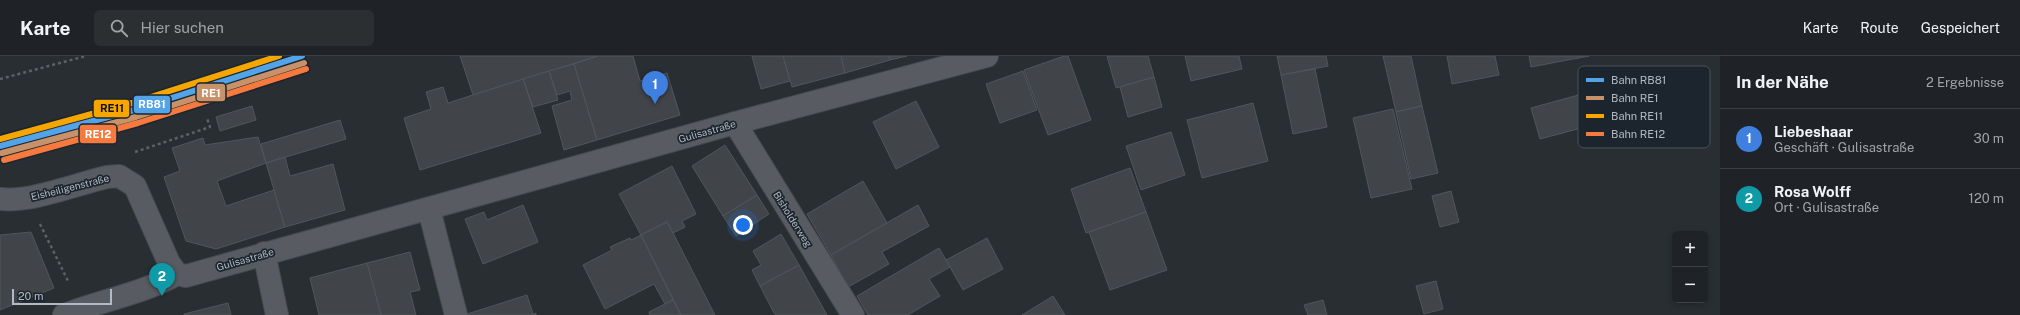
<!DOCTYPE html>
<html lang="de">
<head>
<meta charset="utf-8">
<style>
	body { margin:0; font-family:"Public Sans",sans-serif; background:#2c2f32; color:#f1f3f6 }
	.controls { position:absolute; right:12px; bottom:12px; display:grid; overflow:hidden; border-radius:6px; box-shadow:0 2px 6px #0003 }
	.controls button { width:36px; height:36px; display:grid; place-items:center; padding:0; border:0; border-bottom:1px solid #3c3f43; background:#1f2226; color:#f1f3f6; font:20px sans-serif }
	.scale { position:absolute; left:12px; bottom:10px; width:100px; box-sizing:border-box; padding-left:4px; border:2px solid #b2bbc5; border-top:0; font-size:11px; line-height:14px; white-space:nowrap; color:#b2bbc5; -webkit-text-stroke:3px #1c252d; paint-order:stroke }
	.you { position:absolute; left:743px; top:169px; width:14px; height:14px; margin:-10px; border:3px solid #fff; border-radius:50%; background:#1a73e8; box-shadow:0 0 0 6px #1a73e833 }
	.badge { display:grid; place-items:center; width:26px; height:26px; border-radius:50%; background:#db2777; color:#fff; font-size:13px; font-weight:700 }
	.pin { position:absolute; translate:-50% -33px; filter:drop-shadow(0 1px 2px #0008) }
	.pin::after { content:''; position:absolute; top:21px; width:14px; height:12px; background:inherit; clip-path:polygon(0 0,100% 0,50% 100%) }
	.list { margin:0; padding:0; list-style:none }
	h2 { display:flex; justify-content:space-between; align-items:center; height:52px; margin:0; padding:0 16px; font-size:17px }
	h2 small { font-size:13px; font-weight:400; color:#a1a4a7 }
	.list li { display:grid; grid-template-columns:26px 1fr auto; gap:12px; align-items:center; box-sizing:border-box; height:60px; padding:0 16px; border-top:1px solid #3c3f43 }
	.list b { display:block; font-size:15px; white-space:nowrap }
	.list p { margin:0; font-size:13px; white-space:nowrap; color:#a1a4a7 }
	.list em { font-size:13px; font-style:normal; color:#a1a4a7 }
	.icon { flex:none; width:22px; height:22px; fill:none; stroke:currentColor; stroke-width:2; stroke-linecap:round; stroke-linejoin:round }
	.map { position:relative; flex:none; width:1720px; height:259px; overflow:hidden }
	header { display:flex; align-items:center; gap:24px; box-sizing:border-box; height:56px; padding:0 20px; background:#1f2226; border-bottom:1px solid #3c3f43 }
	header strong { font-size:19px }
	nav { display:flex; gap:22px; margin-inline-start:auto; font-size:14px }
	.search { width:280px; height:36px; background:#2c2f32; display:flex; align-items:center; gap:10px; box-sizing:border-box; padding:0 14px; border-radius:6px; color:#a1a4a7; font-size:15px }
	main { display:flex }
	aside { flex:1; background:#1f2226 }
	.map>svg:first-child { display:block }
	.building { fill:#41454a; stroke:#50565b }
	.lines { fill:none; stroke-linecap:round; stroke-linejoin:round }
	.minor-casing { stroke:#464a4e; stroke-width:24 }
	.path { stroke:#5c6166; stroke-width:2.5; stroke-dasharray:3 3; stroke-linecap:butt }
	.minor { stroke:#585c62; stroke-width:22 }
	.rail-1-casing { stroke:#1c252d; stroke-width:9 }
	.rail-2-casing { stroke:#1c252d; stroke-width:9 }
	.rail-3-casing { stroke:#1c252d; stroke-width:9 }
	.rail-4-casing { stroke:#1c252d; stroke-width:9 }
	.rail-1 { stroke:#53a3e8; stroke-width:6 }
	.rail-2 { stroke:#c7916a; stroke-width:6 }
	.rail-3 { stroke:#f7a600; stroke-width:6 }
	.rail-4 { stroke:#f6793e; stroke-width:6 }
	.labels { text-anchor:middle; stroke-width:3.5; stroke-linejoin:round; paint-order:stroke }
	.street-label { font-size:10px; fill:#b2bbc5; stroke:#1c252d }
	.key { fill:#1c252d; stroke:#49525b; stroke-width:1 }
	.key-label { font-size:11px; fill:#b2bbc5 }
	.line-badge { stroke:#1c252d; stroke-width:1.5 }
	.badge-label { font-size:11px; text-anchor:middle; font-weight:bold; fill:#fff }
	.pale-badge-label { font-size:11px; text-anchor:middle; font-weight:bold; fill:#111 }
</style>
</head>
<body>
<header>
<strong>Karte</strong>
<div class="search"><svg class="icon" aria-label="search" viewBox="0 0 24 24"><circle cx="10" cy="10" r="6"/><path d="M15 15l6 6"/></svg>Hier suchen</div>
<nav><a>Karte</a><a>Route</a><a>Gespeichert</a></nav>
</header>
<main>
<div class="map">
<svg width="1720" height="259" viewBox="0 0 1720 259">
	<rect width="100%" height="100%" fill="#292e33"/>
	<g class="building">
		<polygon points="460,0 598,0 473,39"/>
		<polygon points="598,0 633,0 640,25 667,17 680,59 597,84 574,8"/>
		<polygon points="752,0 783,0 790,25 761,33"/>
		<polygon points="783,0 841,0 845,17 792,31"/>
		<polygon points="841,0 889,0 890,4 845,17"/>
		<polygon points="889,0 907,0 890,4"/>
		<polygon points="1064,0 1068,0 1091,64 1048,79 1024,14"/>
		<polygon points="1107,0 1148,0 1154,21 1116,32"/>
		<polygon points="1185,0 1239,0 1242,13 1191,25"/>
		<polygon points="1277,0 1326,0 1328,10 1281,19"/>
		<polygon points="1383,0 1411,0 1422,50 1396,56"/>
		<polygon points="1447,0 1495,0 1499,19 1452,28"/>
		<polygon points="1529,0 1589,0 1531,11"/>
		<polygon points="574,8 597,84 564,94 552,50 572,44 570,35 557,39 549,15"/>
		<polygon points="1315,13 1327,71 1293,78 1281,19"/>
		<polygon points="549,15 558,44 533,51 523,23"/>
		<polygon points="1023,15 1037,54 1000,67 986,28"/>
		<polygon points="1154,21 1162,51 1128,61 1120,31"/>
		<polygon points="523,23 541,77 420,114 404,62 431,53 426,36 443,31 448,47"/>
		<polygon points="1593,35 1604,66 1540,83 1531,52"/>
		<polygon points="916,45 939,91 896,113 873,66"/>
		<polygon points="1253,47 1268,105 1202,122 1187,64"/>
		<polygon points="252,50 256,64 220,75 216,61"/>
		<polygon points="1422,50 1438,117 1411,123 1396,56"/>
		<polygon points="1393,53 1412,133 1371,142 1353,62"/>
		<polygon points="340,64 346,83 266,107 261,88"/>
		<polygon points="1171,76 1185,119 1141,134 1126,90"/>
		<polygon points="258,81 266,107 217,125 226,150 274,134 285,171 216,193 186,185 164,121 180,115 172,92 203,82 205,89"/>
		<polygon points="725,89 757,139 723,160 692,110"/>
		<polygon points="285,101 290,120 333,108 345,154 285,171 266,107"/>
		<polygon points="672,110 696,158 682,165 685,171 673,177 667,166 641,179 619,138"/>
		<polygon points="1130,112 1146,156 1086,177 1071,133"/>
		<polygon points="863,125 887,167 831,199 807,158"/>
		<polygon points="1451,135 1459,166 1440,171 1432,140"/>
		<polygon points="757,139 769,158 736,180 723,160"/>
		<polygon points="523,149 538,186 483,208 465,163 484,156 487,164"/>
		<polygon points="918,149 929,170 882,196 889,208 848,231 831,199"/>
		<polygon points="1146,156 1167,214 1110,234 1089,176"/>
		<polygon points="667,166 673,177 715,259 681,259 641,179"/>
		<polygon points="31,176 54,232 0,254 0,179"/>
		<polygon points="781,178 799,209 760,230 752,214 761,209 753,195"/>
		<polygon points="641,179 673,244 665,248 654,228 605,253 583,209 612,194 610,191 630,182 631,184"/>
		<polygon points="987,182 1003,213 963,234 946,204"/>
		<polygon points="939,192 950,211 929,223 940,240 908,259 868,259 857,240"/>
		<polygon points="410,196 420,234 410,236 416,259 381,259 367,207"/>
		<polygon points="367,207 381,259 319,259 310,222"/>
		<polygon points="799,209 827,259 776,259 774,257 760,230"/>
		<polygon points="1436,225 1443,253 1424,258 1416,230"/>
		<polygon points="527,239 533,258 536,257 536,259 464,259"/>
		<polygon points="1053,240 1065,259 1022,259"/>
		<polygon points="673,244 681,259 650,259 649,256"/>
		<polygon points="1323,244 1327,259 1308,259 1304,249"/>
		<polygon points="228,247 231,259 184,259 184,258"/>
	</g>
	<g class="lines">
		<g class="minor-casing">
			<g id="minor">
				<polyline points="735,67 853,259"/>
				<path d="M 0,143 C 29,147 77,128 107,121 L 119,120 L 135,130 L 169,207 L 177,218"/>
				<polyline points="429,153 456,259"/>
				<polyline points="264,197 277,259"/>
				<path d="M 64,259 C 99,245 145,237 177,218 L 186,220 L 735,67 L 987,0"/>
			</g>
		</g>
		<g class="path">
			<polyline points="0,23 86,0"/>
			<polyline points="135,96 210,71 207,62"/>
			<polyline points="40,168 69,227"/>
		</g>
		<use href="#minor" class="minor"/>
		<g class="rail-1-casing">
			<polyline id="rail-1" points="0,90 134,54 302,0"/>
		</g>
		<g class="rail-2-casing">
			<polyline id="rail-2" points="2,97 136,61 304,7"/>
		</g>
		<g class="rail-3-casing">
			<polyline id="rail-3" points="0,83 132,47 279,0"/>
		</g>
		<g class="rail-4-casing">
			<polyline id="rail-4" points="4,104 138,67 306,13"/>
		</g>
		<use href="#rail-1" class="rail-1"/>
		<use href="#rail-2" class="rail-2"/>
		<use href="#rail-3" class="rail-3"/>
		<use href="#rail-4" class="rail-4"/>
	</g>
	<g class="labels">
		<g class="street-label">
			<text transform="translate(707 75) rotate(-16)" y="4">Gulisastraße</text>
			<text transform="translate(70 131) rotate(-14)" y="4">Eisheiligenstraße</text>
			<text transform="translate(793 163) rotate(58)" y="4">Bisholderweg</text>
			<text transform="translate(245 203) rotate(-16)" y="4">Gulisastraße</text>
		</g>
	</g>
	<rect x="1578" y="10" width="132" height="82" rx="6" class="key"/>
	<rect x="1586" y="22" width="18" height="4" fill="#53a3e8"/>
	<rect x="1586" y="40" width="18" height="4" fill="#c7916a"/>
	<rect x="1586" y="58" width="18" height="4" fill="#f7a600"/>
	<rect x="1586" y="76" width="18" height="4" fill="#f6793e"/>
	<g class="key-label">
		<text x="1611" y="28">Bahn RB81</text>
		<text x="1611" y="46">Bahn RE1</text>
		<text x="1611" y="64">Bahn RE11</text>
		<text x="1611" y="82">Bahn RE12</text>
	</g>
	<g class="line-badge">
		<rect x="196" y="27" width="30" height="19" rx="4" fill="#c7916a"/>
		<rect x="133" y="39" width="38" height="19" rx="4" fill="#53a3e8"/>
		<rect x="93" y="43" width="37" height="19" rx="4" fill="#f7a600"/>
		<rect x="79" y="68" width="38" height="20" rx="4" fill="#f6793e"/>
	</g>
	<g class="badge-label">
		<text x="211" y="41">RE1</text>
		<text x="152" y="52">RB81</text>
		<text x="98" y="82">RE12</text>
	</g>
	<g class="pale-badge-label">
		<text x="112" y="56">RE11</text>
	</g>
</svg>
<div class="controls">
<button>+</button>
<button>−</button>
</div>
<div class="scale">20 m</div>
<div class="you"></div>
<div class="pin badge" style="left:655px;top:48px;background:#3f7fe0">1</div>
<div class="pin badge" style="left:162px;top:240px;background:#0f9aa8">2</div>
</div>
<aside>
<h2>In der Nähe<small>2 Ergebnisse</small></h2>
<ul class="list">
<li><span class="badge" style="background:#3f7fe0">1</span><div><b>Liebeshaar</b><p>Geschäft · Gulisastraße</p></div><em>30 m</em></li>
<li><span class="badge" style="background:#0f9aa8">2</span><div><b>Rosa Wolff</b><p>Ort · Gulisastraße</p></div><em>120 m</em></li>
</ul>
</aside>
</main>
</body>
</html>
